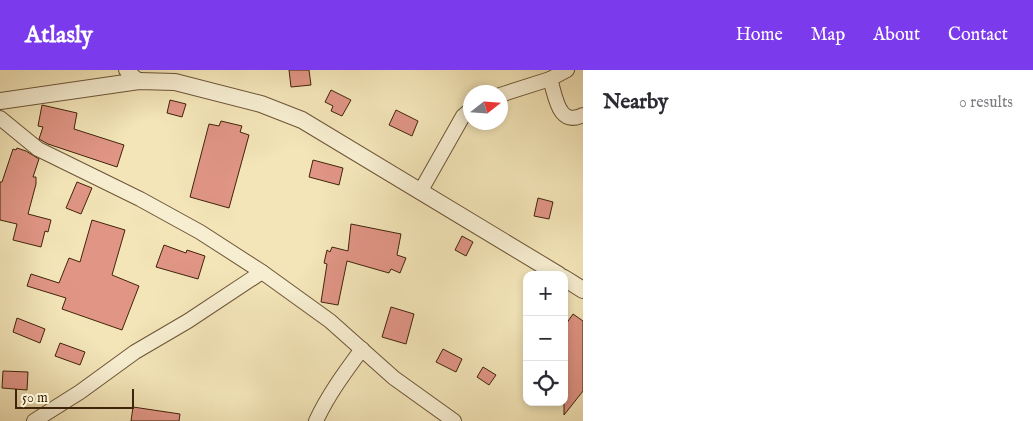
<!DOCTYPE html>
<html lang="en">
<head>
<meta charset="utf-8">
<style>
	body { margin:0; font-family:"IM FELL English",serif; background:#f2f2f3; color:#2b2b33 }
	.controls { position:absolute; right:15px; bottom:15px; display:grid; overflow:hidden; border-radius:10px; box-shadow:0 2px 8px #0003 }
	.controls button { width:45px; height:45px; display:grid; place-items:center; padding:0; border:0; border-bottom:1px solid #e1e1e2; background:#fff; color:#2b2b33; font:25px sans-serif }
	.compass { position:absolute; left:463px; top:15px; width:45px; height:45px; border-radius:50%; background:#fff; box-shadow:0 2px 8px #0003; rotate:73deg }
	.scale { position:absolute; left:15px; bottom:12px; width:119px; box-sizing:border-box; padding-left:5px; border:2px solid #40240a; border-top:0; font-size:14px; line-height:18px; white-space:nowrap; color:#40240a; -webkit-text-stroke:4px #f7eed1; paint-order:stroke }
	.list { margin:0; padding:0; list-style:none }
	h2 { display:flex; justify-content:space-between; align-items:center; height:65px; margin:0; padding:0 20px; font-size:21px }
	h2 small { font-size:16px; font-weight:400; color:#7c7c81 }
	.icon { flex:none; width:28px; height:28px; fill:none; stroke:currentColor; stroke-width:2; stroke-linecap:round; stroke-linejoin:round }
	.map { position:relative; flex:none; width:583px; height:351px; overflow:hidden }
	header { display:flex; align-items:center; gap:30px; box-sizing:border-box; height:70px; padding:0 25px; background:#7c3aed; color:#fff }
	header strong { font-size:24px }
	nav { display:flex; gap:28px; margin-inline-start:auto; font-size:18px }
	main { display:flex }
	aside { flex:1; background:#fff }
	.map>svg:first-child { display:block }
	.building { fill:#e09585; stroke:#40240a }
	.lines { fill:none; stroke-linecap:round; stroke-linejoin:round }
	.minor-casing { stroke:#6d5436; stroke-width:16 }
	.tertiary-casing { stroke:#6d5436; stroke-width:18 }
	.minor { stroke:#f7eed1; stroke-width:14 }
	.tertiary { stroke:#f7eed1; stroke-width:16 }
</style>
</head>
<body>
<header>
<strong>Atlasly</strong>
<nav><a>Home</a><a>Map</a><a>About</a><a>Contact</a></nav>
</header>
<main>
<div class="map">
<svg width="583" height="351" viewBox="0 0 583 351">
	<rect width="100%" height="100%" fill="#f3e5b8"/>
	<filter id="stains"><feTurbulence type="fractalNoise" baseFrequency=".004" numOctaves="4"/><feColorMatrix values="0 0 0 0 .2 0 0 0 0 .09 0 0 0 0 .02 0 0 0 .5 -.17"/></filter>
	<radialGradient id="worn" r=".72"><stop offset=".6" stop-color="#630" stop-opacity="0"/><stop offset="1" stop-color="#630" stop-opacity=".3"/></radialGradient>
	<g class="building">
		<polygon points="289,0 309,0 311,15 291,17"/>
		<polygon points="331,20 351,30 342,46 331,41 333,36 325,32"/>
		<polygon points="170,30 186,34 182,47 167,43"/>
		<polygon points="42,35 77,43 74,59 124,75 117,97 48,74 39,69 43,57 38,56"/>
		<polygon points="396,40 418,51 412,66 389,55"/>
		<polygon points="221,51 242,56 240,62 249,65 229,138 190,127 209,54 219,56"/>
		<polygon points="17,78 26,81 39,89 33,107 36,107 36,114 28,144 51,150 48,162 45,161 41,177 13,170 17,154 0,150 0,112 2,112 13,79 16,80"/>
		<polygon points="313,90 343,98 339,115 309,107"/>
		<polygon points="77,112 92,118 81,144 66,138"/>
		<polygon points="538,128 553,132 549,149 534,146"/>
		<polygon points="92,150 125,160 112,205 139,216 122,260 62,239 66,228 27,216 31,204 59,213 69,188 80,192"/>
		<polygon points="351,154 401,164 397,185 406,188 400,203 391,199 389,203 347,191 338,235 321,232 327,194 324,193 327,180 330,182 332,177 348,181"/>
		<polygon points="462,166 473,172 466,186 455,180"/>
		<polygon points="164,175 186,183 187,180 205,186 198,209 156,197"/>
		<polygon points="391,237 414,244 406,274 382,267"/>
		<polygon points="573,244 583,251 583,321 564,345 564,257"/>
		<polygon points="17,248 45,259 40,273 13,262"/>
		<polygon points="60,273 85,282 80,295 55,286"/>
		<polygon points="443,279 462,289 456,302 436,292"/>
		<polygon points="483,297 496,305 489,315 477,307"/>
		<polygon points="3,301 28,302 27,320 2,318"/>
		<polygon points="133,337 180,344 179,351 131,351"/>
	</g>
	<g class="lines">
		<g class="minor-casing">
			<g id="minor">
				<polyline points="126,0 139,11"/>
				<path d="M 550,9 C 556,27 558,57 583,45"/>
				<polyline points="500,25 550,9 567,0"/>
				<polyline points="0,48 38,79 140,129 200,162 262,202 330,251 394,308 454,351"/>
				<polyline points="420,122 463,46 470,40"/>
				<polyline points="34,351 80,322 135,282 188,251 262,202"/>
				<path d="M 316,351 C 328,325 345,302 362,279"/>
			</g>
		</g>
		<g class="tertiary-casing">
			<g id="tertiary">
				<polyline points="0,31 139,11 175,12 261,34 302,50 559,205"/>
				<polyline points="564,208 583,220"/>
			</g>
		</g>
		<use href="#minor" class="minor"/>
		<use href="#tertiary" class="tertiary"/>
	</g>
	<rect width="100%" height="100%" filter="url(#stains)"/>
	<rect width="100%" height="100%" fill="url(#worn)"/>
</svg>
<div class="controls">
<button>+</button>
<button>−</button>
<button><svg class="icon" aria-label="locate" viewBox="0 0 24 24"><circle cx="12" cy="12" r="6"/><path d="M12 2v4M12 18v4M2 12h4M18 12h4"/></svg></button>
</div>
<svg class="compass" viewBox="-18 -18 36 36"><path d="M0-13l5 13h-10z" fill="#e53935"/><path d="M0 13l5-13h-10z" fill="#7c7c81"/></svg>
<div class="scale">50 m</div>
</div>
<aside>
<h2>Nearby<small>0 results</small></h2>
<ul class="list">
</ul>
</aside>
</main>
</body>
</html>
